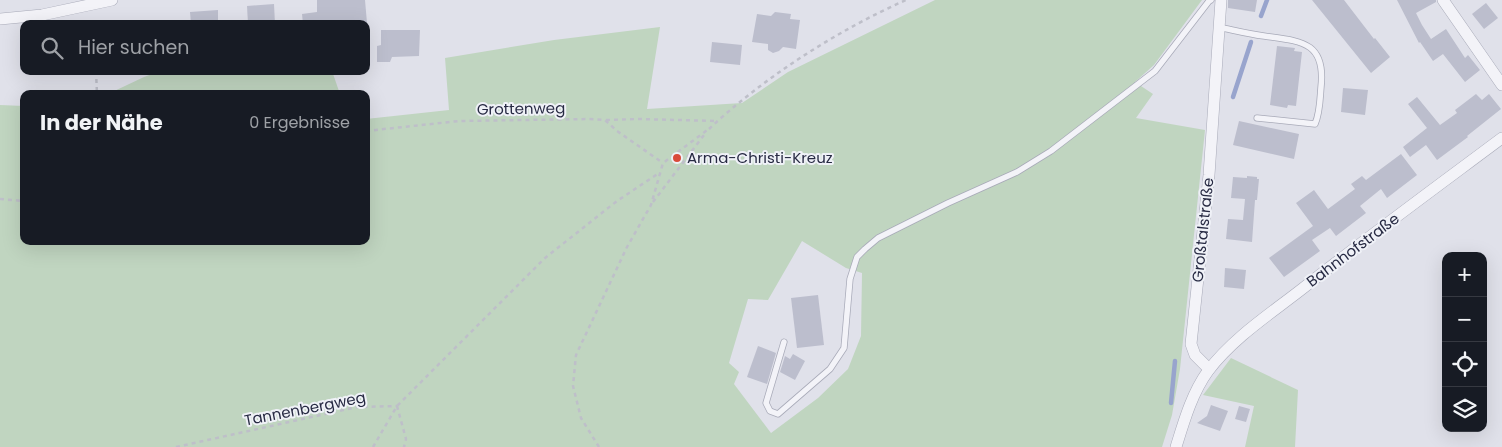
<!DOCTYPE html>
<html lang="de">
<head>
<meta charset="utf-8">
<style>
	body { margin:0; font-family:Poppins,sans-serif; background:#20242c; color:#f1f3f6 }
	.controls { position:absolute; right:15px; bottom:15px; display:grid; overflow:hidden; border-radius:10px; box-shadow:0 5px 20px #0002 }
	.controls button { width:45px; height:45px; display:grid; place-items:center; padding:0; border:0; border-bottom:1px solid #363941; background:#171b24; color:#f1f3f6; font:25px sans-serif }
	.list { margin:0; padding:0; list-style:none }
	h2 { display:flex; justify-content:space-between; align-items:center; height:65px; margin:0; padding:0 20px; font-size:21px }
	h2 small { font-size:16px; font-weight:400; color:#9ea1a6 }
	.icon { flex:none; width:28px; height:28px; fill:none; stroke:currentColor; stroke-width:2; stroke-linecap:round; stroke-linejoin:round }
	.map { position:relative; flex:none; width:1502px; height:447px; overflow:hidden }
	.search { position:absolute; background:#171b24; box-shadow:0 5px 20px #0002; left:20px; top:20px; width:350px; height:55px; display:flex; align-items:center; gap:12px; box-sizing:border-box; padding:0 18px; border-radius:10px; color:#9ea1a6; font-size:19px }
	.panel { position:absolute; background:#171b24; box-shadow:0 5px 20px #0002; left:20px; top:90px; width:350px; height:155px; border-radius:10px }
	.map>svg:first-child { display:block }
	.green { fill:#c0d5c0; fill-rule:evenodd }
	.lines { fill:none; stroke-linecap:round; stroke-linejoin:round }
	.stream { stroke:#98a4cd; stroke-width:4.5 }
	.building { fill:#bcbecd }
	.lane-casing { stroke:#a8aab8; stroke-width:7 }
	.street-casing { stroke:#a8aab8; stroke-width:12 }
	.path { stroke:#bebfc9; stroke-width:2.5; stroke-dasharray:4 4; stroke-linecap:butt }
	.lane { stroke:#f3f3f8; stroke-width:5.5 }
	.street { stroke:#f3f3f8; stroke-width:11 }
	.poi-dot { fill:#d94a3a; stroke:#eff1f7; stroke-width:2 }
	.labels { text-anchor:middle; stroke-width:4; stroke-linejoin:round; paint-order:stroke }
	.street-label { font-size:15px; fill:#272a43; stroke:#eff1f7 }
	.poi-label { font-size:15px; fill:#272a43; stroke:#eff1f7; text-anchor:start }
</style>
</head>
<body>
<div class="map">
<svg width="1502" height="447" viewBox="0 0 1502 447">
	<rect width="100%" height="100%" fill="#e0e1ea"/>
	<g class="green">
		<path d="M 935,0 L 1202,0 L 1154,65 L 1135,82 L 1153,94 L 1136,118 L 1205,130 L 1180,369 L 1172,415 L 1162,447 L 0,447 L 0,105 L 24,106 L 24,241 L 366,241 L 366,119 L 449,110 L 445,58 L 554,40 L 660,27 L 647,109 L 742,103 L 788,72 ZM 802,241 L 846,268 L 862,273 L 861,336 L 848,369 L 818,398 L 771,433 L 734,384 L 739,372 L 729,363 L 748,299 L 768,300 Z"/>
		<polygon points="160,71 332,71 340,94 108,94 144,77"/>
		<polygon points="1231,358 1298,390 1295,447 1245,447 1254,406 1203,395"/>
	</g>
	<g class="lines">
		<g class="stream">
			<polyline points="1261,16 1267,0"/>
			<polyline points="1233,97 1251,42"/>
			<polyline points="1171,403 1175,361"/>
		</g>
	</g>
	<g class="building">
		<polygon points="317,0 365,0 367,23 303,24 302,14 317,12"/>
		<polygon points="1228,0 1257,0 1255,12 1228,8"/>
		<polygon points="1312,0 1344,0 1374,39 1375,38 1390,57 1371,73"/>
		<polygon points="1397,0 1436,0 1436,2 1416,13 1422,25 1431,39 1446,29 1465,58 1468,55 1480,70 1465,82 1443,54 1433,61 1420,42 1419,43"/>
		<polygon points="1486,3 1498,18 1484,29 1472,14"/>
		<polygon points="274,4 275,24 248,24 247,6"/>
		<polygon points="218,10 218,24 191,24 190,12"/>
		<polygon points="775,12 791,14 790,19 800,20 796,49 783,47 779,51 773,53 768,50 768,44 752,42 757,14 771,16"/>
		<polygon points="381,30 420,30 419,56 392,57 390,62 377,62 377,46 381,45"/>
		<polygon points="712,42 742,45 740,65 710,62"/>
		<polygon points="1277,46 1295,48 1294,51 1302,52 1296,106 1288,105 1287,108 1270,105"/>
		<polygon points="1343,88 1368,90 1365,115 1341,112"/>
		<polygon points="1476,94 1482,100 1489,94 1501,109 1467,136 1468,137 1437,160 1426,145 1410,157 1403,147 1427,128 1408,104 1417,97 1440,125 1457,113 1455,110"/>
		<polygon points="1239,121 1299,134 1294,159 1233,145"/>
		<polygon points="1401,154 1417,175 1387,198 1381,189 1360,206 1366,213 1336,236 1330,228 1312,240 1320,251 1284,277 1269,258 1313,226 1296,203 1314,190 1328,209 1355,189 1351,184 1362,176 1366,180"/>
		<polygon points="1247,176 1257,177 1257,179 1259,179 1257,200 1255,200 1252,242 1226,239 1228,219 1243,220 1245,199 1231,198 1233,177 1247,178"/>
		<polygon points="1225,268 1246,270 1244,289 1224,287"/>
		<polygon points="818,295 824,345 797,348 791,298"/>
		<polygon points="758,346 776,353 767,384 747,377"/>
		<polygon points="793,354 805,361 795,380 780,372 785,356 790,359"/>
		<polygon points="1211,405 1228,411 1220,431 1197,423 1207,416"/>
		<polygon points="1239,406 1250,409 1246,422 1235,419"/>
	</g>
	<g class="lines">
		<g class="lane-casing">
			<g id="lane">
				<path d="M 1218,27 C 1233,30 1248,34 1264,36 C 1300,41 1326,41 1321,87 C 1320,99 1320,113 1315,124 L 1257,118"/>
				<polyline points="784,342 766,403 770,411 778,414 830,369 844,348 850,279 857,257 865,249 878,238 948,203 1017,172 1051,151 1155,71 1209,1 1211,0"/>
			</g>
		</g>
		<g class="street-casing">
			<g id="street">
				<polyline points="1443,0 1502,85"/>
				<polyline points="0,19 42,15 112,0"/>
				<polyline points="1209,369 1195,355 1191,344 1209,175 1221,0"/>
				<path d="M 1176,447 C 1184,421 1192,393 1208,371 C 1233,338 1270,314 1302,289 C 1368,237 1435,188 1502,138"/>
			</g>
		</g>
		<g class="path">
			<polyline points="96,71 97,94"/>
			<polyline points="606,120 638,119 718,121"/>
			<path d="M 709,129 C 763,78 838,30 906,0"/>
			<polyline points="366,131 459,121 590,119 605,120 617,131 663,163"/>
			<polyline points="0,199 24,201"/>
			<polyline points="653,202 704,135"/>
			<polyline points="397,406 406,439 404,447"/>
			<polyline points="176,447 357,407 397,406"/>
			<polyline points="373,447 397,406 545,258 617,201 659,173"/>
			<polyline points="599,447 581,418 573,386 576,355 627,247 651,205 663,163 710,128"/>
		</g>
		<use href="#lane" class="lane"/>
		<use href="#street" class="street"/>
	</g>
	<circle class="poi-dot" cx="677" cy="158" r="5"/>
	<g class="labels">
		<g class="street-label">
			<text transform="translate(521 109) rotate(-1)" y="5">Grottenweg</text>
			<text transform="translate(1203 230) rotate(-84)" y="5">Großtalstraße</text>
			<text transform="translate(1353 250) rotate(-37)" y="5">Bahnhofstraße</text>
			<text transform="translate(305 409) rotate(-11)" y="5">Tannenbergweg</text>
		</g>
		<g class="poi-label">
			<text x="687" y="163">Arma-Christi-Kreuz</text>
		</g>
	</g>
</svg>
<div class="controls">
<button>+</button>
<button>−</button>
<button><svg class="icon" aria-label="locate" viewBox="0 0 24 24"><circle cx="12" cy="12" r="6"/><path d="M12 2v4M12 18v4M2 12h4M18 12h4"/></svg></button>
<button><svg class="icon" aria-label="layers" viewBox="0 0 24 24"><path d="M12 4l9 5-9 5-9-5zM3 14l9 5 9-5"/></svg></button>
</div>
<div class="search"><svg class="icon" aria-label="search" viewBox="0 0 24 24"><circle cx="10" cy="10" r="6"/><path d="M15 15l6 6"/></svg>Hier suchen</div>
<section class="panel">
<h2>In der Nähe<small>0 Ergebnisse</small></h2>
<ul class="list">
</ul>
</section>
</div>
</body>
</html>
